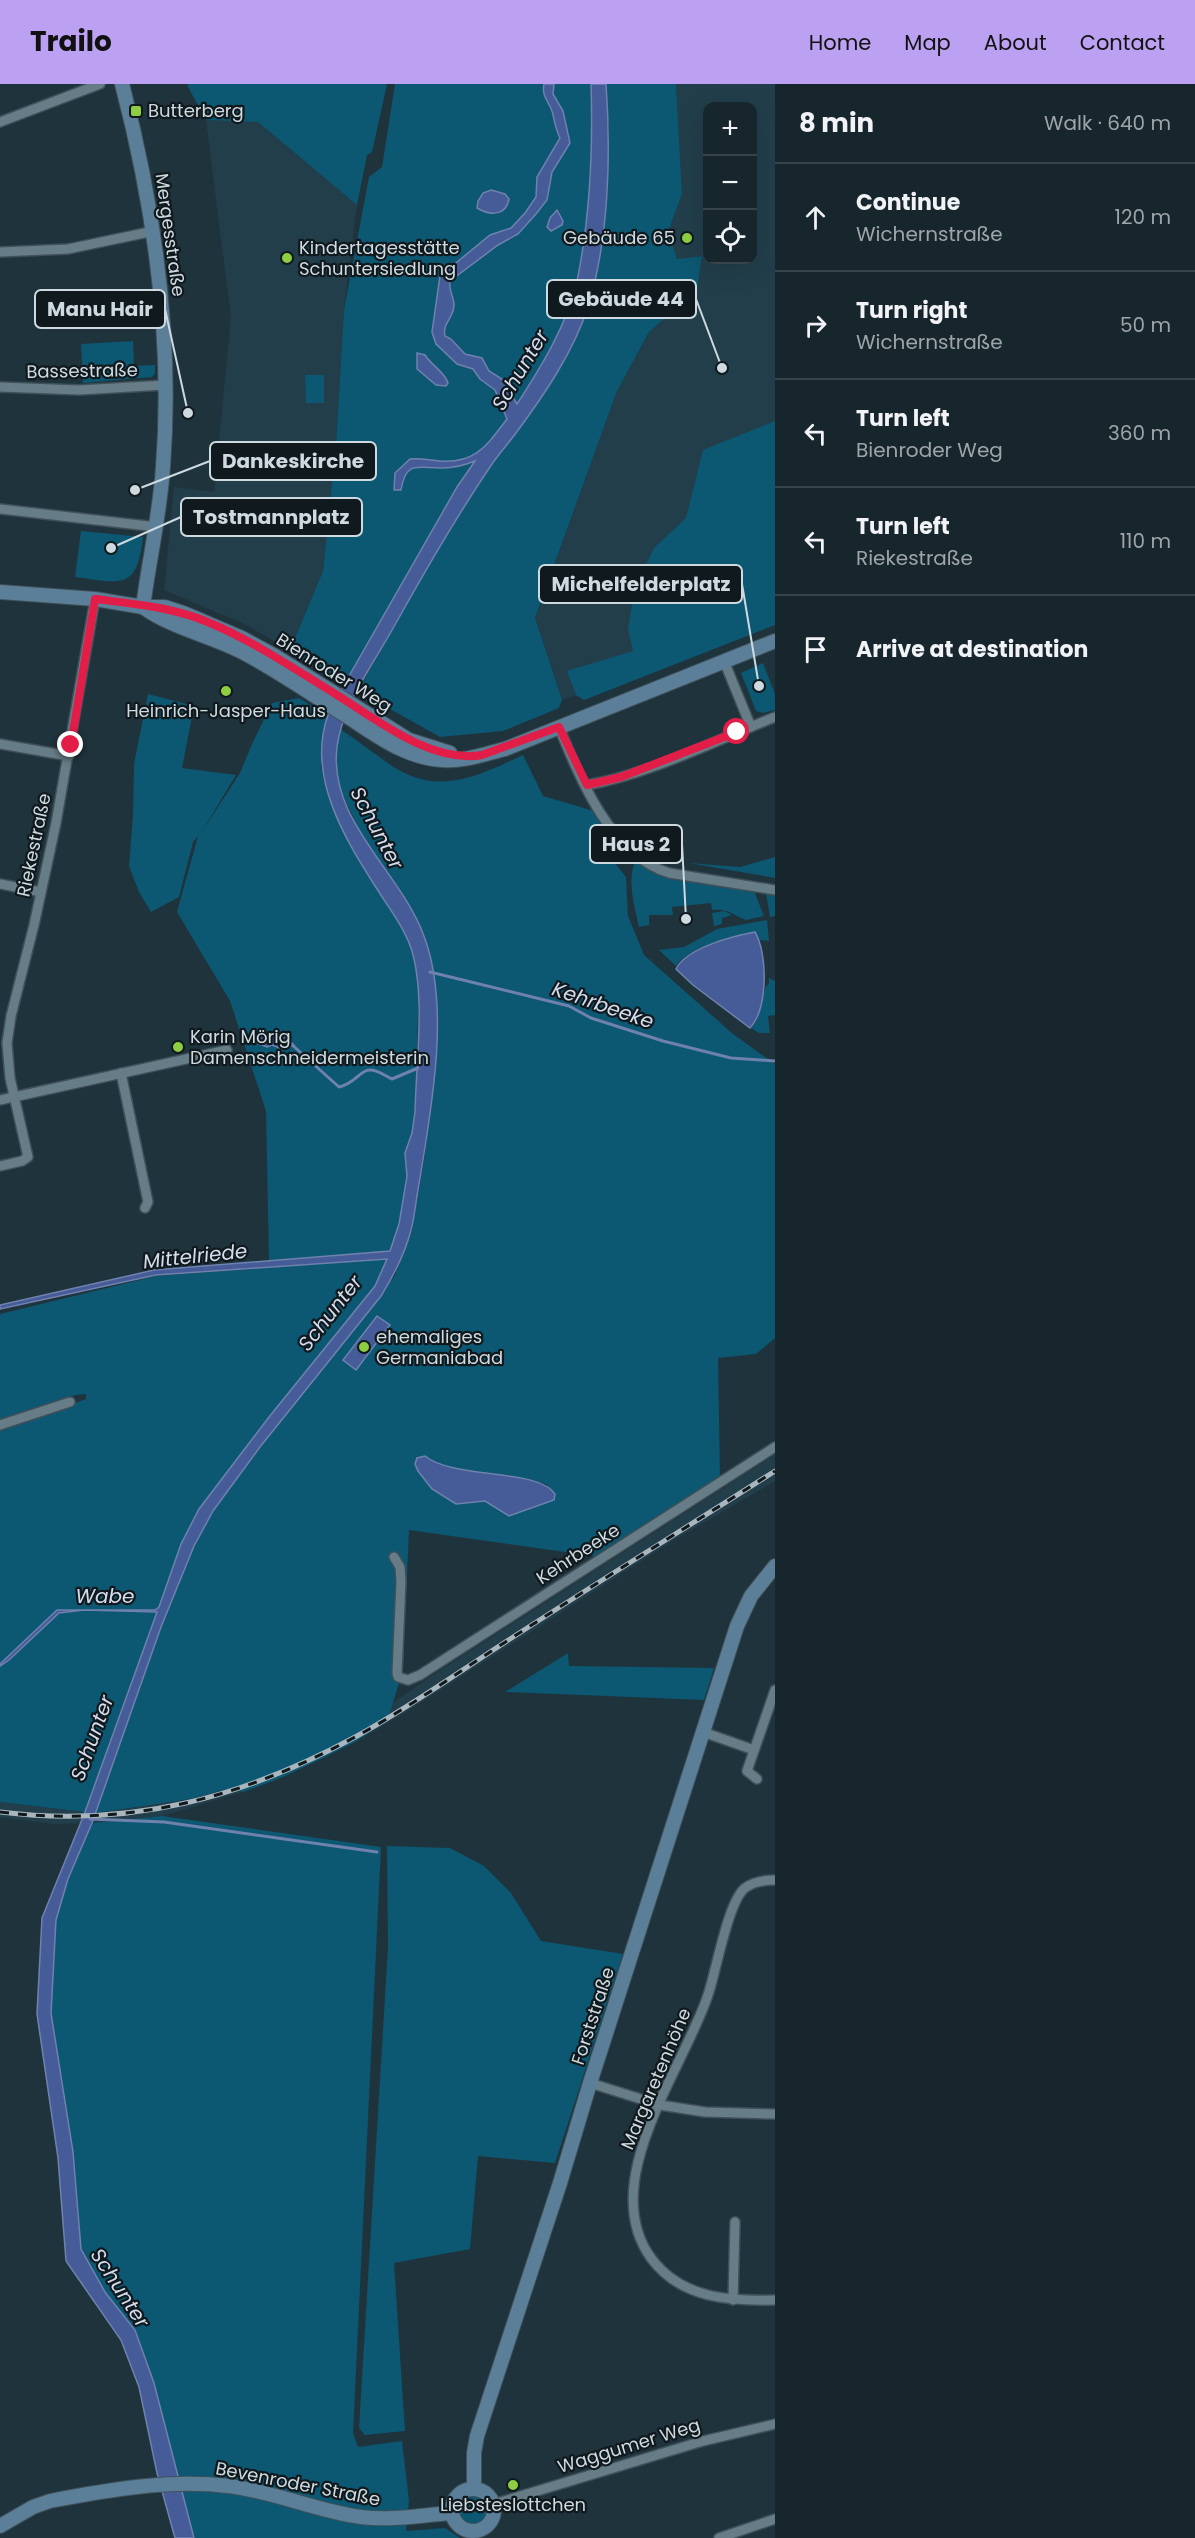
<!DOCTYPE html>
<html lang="en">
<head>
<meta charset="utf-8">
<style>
	body { margin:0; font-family:Poppins,sans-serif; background:#243239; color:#f1f3f6 }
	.controls { position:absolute; right:18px; top:18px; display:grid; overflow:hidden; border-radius:12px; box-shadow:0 6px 24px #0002 }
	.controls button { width:54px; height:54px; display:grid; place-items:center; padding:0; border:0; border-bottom:2px solid #364349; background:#17262d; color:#f1f3f6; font:30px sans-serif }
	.stop { position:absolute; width:18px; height:18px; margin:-14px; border:4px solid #e11d48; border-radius:50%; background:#fff }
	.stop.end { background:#e11d48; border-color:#fff; box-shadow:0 2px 6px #0008 }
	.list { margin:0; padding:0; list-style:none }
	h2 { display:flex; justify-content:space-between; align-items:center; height:78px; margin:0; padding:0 24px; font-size:26px }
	h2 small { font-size:20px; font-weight:400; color:#9ea5aa }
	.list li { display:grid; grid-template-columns:39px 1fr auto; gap:18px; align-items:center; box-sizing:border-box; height:108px; padding:0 24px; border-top:2px solid #364349 }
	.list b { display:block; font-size:22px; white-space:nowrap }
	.list p { margin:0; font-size:20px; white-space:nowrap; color:#9ea5aa }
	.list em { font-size:20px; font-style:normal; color:#9ea5aa }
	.icon { flex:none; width:33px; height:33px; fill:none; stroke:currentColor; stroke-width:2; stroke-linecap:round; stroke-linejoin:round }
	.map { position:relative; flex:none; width:775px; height:2454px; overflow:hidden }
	header { display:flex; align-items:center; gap:36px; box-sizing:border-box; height:84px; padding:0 30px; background:#bca0f2; color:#111 }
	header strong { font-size:28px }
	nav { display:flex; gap:33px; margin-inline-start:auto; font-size:21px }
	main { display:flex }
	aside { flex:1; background:#17262d }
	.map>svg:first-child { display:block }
	.built { fill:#223e4b; fill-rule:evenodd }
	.green { fill:#0c5771; fill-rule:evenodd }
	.water { fill:#465c99; stroke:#6f82ae; stroke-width:1.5 }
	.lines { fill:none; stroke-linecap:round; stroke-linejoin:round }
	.stream { stroke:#6f82ae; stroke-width:3 }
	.street-casing { stroke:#3f5058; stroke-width:12 }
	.secondary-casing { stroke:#3f5058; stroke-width:16 }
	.street { stroke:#667c87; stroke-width:9 }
	.secondary { stroke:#5b7f99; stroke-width:14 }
	.rail-casing { stroke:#a9b6bd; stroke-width:5 }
	.rail { stroke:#10191d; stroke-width:3; stroke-dasharray:9; stroke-linecap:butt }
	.route { stroke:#e11d48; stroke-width:8 }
	.poi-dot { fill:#8ece43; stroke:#10191d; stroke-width:2 }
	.labels { text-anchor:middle; stroke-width:4.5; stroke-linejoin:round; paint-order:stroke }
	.poi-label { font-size:18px; fill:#cedae0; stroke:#10191d; text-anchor:start }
	.street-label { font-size:18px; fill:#cedae0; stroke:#10191d }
	.water-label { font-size:20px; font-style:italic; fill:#d5dcee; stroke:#10191d }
	.leader { fill:none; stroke:#cedae0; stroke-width:2 }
	.callout-dot { fill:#cedae0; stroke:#10191d; stroke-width:2 }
	.callout { fill:#10191d; stroke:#cedae0; stroke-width:2 }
	.callout-label { font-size:20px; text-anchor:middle; font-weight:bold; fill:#cedae0 }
</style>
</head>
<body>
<header>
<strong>Trailo</strong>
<nav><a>Home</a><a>Map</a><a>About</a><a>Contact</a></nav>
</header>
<main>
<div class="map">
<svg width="775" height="2454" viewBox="0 0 775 2454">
	<rect width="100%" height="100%" fill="#1f333c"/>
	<g class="built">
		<path d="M 676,0 L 775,0 L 775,541 L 584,616 L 576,611 L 562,616 L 535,535 L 617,307 L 649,248 L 697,206 L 702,172 L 677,175 L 668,148 L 682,110 ZM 708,22 L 752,22 L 752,176 L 708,176 Z"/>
		<polygon points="206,36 258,38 357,121 344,226 336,360 323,487 290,566 244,540 164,506 174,403 214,408 231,234"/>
		<polygon points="775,1371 775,1397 671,1458 398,1633 355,1658 283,1693 243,1708 162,1732 92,1739 53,1740 0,1733 0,1718 95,1729 191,1715 357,1644 430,1593"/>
	</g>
	<g class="green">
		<polygon points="189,0 387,0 372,68 367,71 357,121 258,38 206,36 187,1"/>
		<path d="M 395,0 L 544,0 C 541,13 551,20 553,31 C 555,40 556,46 560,54 L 537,93 L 536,113 L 525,129 L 511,144 L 490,151 L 440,192 L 432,247 L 436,260 L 457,280 L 473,285 L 480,295 L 495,306 L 507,335 C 487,361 477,380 439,377 C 429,376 420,374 410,375 L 401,383 L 401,406 L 405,390 L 411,384 L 465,381 L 476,376 L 457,403 L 344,601 L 290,566 L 323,487 L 336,360 L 344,226 L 369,93 L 382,83 ZM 417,269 L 425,271 L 437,286 L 447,295 L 417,285 Z"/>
		<path d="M 554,0 L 591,0 C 593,62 590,137 577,197 C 567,241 540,283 516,321 L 502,295 L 489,287 L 482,274 L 465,270 L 451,255 L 445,253 C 442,239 454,234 454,221 C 454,212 448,206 450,197 L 498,161 L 518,150 L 547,116 L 552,88 L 570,59 L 563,27 L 553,10 ZM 554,127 L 562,141 L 554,145 L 547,143 Z"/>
		<polygon points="606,0 676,0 682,110 668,148 677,175 702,172 697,206 649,248 617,307 535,534 562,616 559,624 503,647 440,653 358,607 433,472 489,383 549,302 577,249 593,201 606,110 609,50"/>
		<polygon points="133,257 134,282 155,281 155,290 152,293 83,299 81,260"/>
		<polygon points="305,291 324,291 324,319 306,319"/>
		<polygon points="775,337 775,541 584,616 576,611 567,587 633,567 628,545 635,503 654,464 686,434 703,366"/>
		<path d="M 81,447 L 143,453 C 137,507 121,499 75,493 Z"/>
		<polygon points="763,579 775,610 775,626 763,629 756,627 741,589"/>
		<polygon points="148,610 194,622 182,684 236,691 201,749 240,689 252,660 272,619 299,614 328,632 321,682 325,701 353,766 399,838 411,864 419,902 415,1028 412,1049 405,1069 407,1092 399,1140 390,1167 269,1177 266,1027 230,917 177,828 198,752 193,758 179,813 151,828 139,808 129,782 133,732 134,680"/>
		<path d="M 340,645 C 356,655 369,666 385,677 C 434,714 474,694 523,671 L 543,712 L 594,727 L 624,766 L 613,777 L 626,793 L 628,832 L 644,871 L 733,950 L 775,980 L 775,1254 L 756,1270 L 718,1274 L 720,1393 L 594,1472 L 409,1446 L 403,1587 L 387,1637 L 355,1658 L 319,1676 L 283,1693 L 243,1708 L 231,1704 L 191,1715 L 95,1729 L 161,1543 L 194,1462 L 213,1427 L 288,1327 L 381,1212 L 395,1191 L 412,1146 L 425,1070 L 437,964 L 424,850 L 390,793 L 367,763 L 341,707 L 336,689 L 336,666 ZM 425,1372 C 447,1390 483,1388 511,1392 C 523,1394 536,1398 548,1401 L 545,1418 L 509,1432 L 485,1417 L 456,1420 Z"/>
		<polygon points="775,773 775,794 689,779 740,783"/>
		<path d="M 636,776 L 657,789 L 690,798 L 754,807 L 764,832 L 746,836 C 733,831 728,824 712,826 L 711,819 L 672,823 L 673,831 L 649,831 L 649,841 L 639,843 C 635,823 626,795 636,776 Z"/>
		<polygon points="766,809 775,810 775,832 770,833"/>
		<polygon points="724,827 732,831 722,834 722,840 714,842 712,829"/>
		<path d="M 767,836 L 769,857 L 760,856 L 755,848 C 735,851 686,864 676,882 L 659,866 L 684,863 L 717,845 Z"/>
		<polygon points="769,894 775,897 775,931 768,932 770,949 759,949 751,944 756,938 766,902 769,900"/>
		<polygon points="387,1175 375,1202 269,1333 199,1425 159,1522 155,1526 57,1526 0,1580 0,1346 86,1315 86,1310 76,1311 0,1336 0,1230 156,1192"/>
		<polygon points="84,1526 157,1527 85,1728 0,1718 0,1582 57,1530"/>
		<polygon points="568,1569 569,1582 714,1584 704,1616 505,1608"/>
		<polygon points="162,1732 381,1763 353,2349 358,2363 402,2357 409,2417 406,2447 445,2444 460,2454 194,2454 154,2299 135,2246 105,2208 81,2165 73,2068 51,1929 56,1836 68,1795 92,1739"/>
		<polygon points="387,1762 450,1764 484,1782 511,1809 541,1857 623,1870 555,2079 478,2072 470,2165 394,2179 405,2347 365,2351 359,2344 388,1863"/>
		<circle cx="473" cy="2426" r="15"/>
	</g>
	<g class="water">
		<path d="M 544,0 L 554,0 L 553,10 L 563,27 L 570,59 L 552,88 L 547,116 L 536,130 L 518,150 L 498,161 L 450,197 C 448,206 454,212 454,221 C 454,234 442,239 445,252 L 451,255 L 465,270 L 482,274 L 489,287 L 502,295 L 517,320 C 541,283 567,241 577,197 C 590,134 593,64 591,0 L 606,0 C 611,70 609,155 588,223 C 573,269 544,311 516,349 C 507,361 496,373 488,386 C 455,435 425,487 396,539 C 376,576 342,621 337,663 C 328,737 401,788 424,852 C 451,924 431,1026 419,1100 C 416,1115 415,1131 411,1146 C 405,1170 394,1191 381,1212 L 260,1363 L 213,1427 L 194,1462 L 161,1543 L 92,1739 L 68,1795 L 56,1836 L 51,1929 L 73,2068 L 81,2165 L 105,2208 L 135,2246 L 154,2299 L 194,2454 L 175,2454 L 157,2389 L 139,2303 L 121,2256 L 66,2177 L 58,2074 L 37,1930 L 42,1834 L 85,1728 L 157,1528 L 84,1526 L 59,1529 L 9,1576 L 0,1582 L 0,1580 L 57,1526 L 155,1526 L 159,1523 L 181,1460 L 199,1425 L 269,1333 L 375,1202 L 387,1175 L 156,1191 L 0,1225 L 0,1221 L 154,1186 L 390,1167 L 399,1140 L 407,1092 L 405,1069 L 412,1049 L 415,1028 C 416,978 426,911 411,864 C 403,842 389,824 377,805 C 345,755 306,692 328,631 C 332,620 340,609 345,599 L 457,403 L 475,377 C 465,381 455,384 443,384 C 419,385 406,375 401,406 L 394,406 L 395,389 L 410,375 C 420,374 429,376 439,377 C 476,380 487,361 507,335 L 495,306 L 480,295 L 473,285 L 457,280 L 436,260 L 432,248 L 440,192 L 490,151 L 511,144 L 525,129 L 536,113 L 537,93 L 560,54 C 556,46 555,40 553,31 C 551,19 541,14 544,0 Z"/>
		<path d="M 491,106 L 505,110 L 509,115 C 506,132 490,132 477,124 L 478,117 L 483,109 Z"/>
		<polygon points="557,126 563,137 562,141 551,147 547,143 550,134"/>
		<path d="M 417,269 L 425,271 C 431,281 445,288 448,299 L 446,302 L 436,301 L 417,285 Z"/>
		<path d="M 755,848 C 768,870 768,925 750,944 L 693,901 L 676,885 C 686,864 733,852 755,848 Z"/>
		<polygon points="263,950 283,951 294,961 282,965 272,961 267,963 256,959 257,954"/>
		<polygon points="377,1232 390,1241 356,1286 343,1276"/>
		<path d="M 425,1372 C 455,1396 538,1384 555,1410 L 554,1416 L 509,1432 L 485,1417 L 456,1420 L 432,1405 L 418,1387 L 415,1380 L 417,1374 Z"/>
	</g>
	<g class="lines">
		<g class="stream">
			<polyline points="430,888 569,922 591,934 663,957 731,974 775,977"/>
			<path d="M 290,959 L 339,1003 C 354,1000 361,986 369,986 C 377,985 385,992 392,995 L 418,984"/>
			<polyline points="90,1735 164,1738 377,1768"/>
		</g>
		<g class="street-casing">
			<g id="street">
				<polyline points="0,38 100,0"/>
				<polyline points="0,168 68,165 154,147"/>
				<polyline points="0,303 79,306 165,301"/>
				<polyline points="0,425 157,443"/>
				<polyline points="724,577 751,643"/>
				<path d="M 559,643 C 580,695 611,771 669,789 L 775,806"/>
				<polyline points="0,660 69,672"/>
				<path d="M 587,701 C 647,691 717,656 775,633"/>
				<polyline points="0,800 41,808"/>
				<polyline points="121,989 148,1118 145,1124"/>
				<polyline points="0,1016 227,966"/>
				<polyline points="0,1082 22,1077 28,1073 10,994 7,959 11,932 34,841 56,739 95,515"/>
				<polyline points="0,1341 70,1318"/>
				<polyline points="394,1473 400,1483 401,1497 397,1589 398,1593 408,1596 420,1591 775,1363"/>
				<polyline points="703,1648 754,1666"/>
				<polyline points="757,1695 747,1687 775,1606"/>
				<path d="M 775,1796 C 765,1796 753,1798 745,1804 C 728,1817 716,1888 708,1911 C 683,1986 596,2098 651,2174 C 681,2215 730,2217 775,2216"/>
				<polyline points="590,1999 660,2021 705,2028 775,2030"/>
				<polyline points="733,2216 735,2138"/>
				<polyline points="494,2420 703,2357 775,2340"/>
				<polyline points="719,2454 775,2435"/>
			</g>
		</g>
		<g class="secondary-casing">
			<g id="secondary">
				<path d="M 122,0 C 155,126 173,253 163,383 C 160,430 149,476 143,523"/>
				<polyline points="0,508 95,515 143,523 165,523 186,530 242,554 275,572 409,656 450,669"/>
				<path d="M 143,523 C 173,545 213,552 246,570 C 281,589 314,612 348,633 C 377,652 406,674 442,676 C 463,678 485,670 505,665 L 775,557"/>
				<polyline points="474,2404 474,2369 477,2352 560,2099 590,1999 737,1542 751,1512 775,1482"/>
				<circle cx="473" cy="2426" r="21"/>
				<path d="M 0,2442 L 33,2423 L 50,2417 C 107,2406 170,2395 228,2402 C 273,2407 316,2427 361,2433 C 392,2437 421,2431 452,2429"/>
			</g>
		</g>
		<use href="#street" class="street"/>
		<use href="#secondary" class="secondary"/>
		<g class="rail-casing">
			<path id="rail" d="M 0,1728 C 130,1744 243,1714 357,1652 C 410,1623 460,1587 510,1555 C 598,1498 687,1443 775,1387"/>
		</g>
		<use href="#rail" class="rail"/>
	</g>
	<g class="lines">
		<path class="route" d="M 71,661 L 95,515 C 134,520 173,523 210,539 C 255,558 296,586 337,611 C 377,636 432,680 482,671 L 559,643 L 587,701 L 621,693 L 737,648"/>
	</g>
	<g class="poi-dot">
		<rect x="130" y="21" width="12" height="12" rx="3"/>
		<circle cx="687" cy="154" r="6"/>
		<circle cx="287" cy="174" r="6"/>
		<circle cx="226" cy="607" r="6"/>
		<circle cx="178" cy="963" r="6"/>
		<circle cx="364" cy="1263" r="6"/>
		<circle cx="513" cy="2401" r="6"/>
	</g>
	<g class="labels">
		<g class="poi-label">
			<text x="148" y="33">Butterberg</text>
			<text x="675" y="160" text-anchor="end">Gebäude 65</text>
			<text x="299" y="170">Kindertagesstätte<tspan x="299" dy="21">Schuntersiedlung</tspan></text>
			<text x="226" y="633" text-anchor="middle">Heinrich-Jasper-Haus</text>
			<text x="190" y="959">Karin Mörig<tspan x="190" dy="21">Damenschneidermeisterin</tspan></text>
			<text x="376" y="1259">ehemaliges<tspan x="376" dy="21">Germaniabad</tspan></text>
			<text x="513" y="2427" text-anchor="middle">Liebsteslottchen</text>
		</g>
		<g class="street-label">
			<text transform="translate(170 151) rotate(82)" y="6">Mergesstraße</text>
			<text transform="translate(82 287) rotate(-1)" y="6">Bassestraße</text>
			<text transform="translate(334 589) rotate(32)" y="6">Bienroder Weg</text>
			<text transform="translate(34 761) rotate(-78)" y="6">Riekestraße</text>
			<text transform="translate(578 1470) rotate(-33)" y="6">Kehrbeeke</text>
			<text transform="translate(593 1932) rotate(-72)" y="6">Forststraße</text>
			<text transform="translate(656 1995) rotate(-67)" y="6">Margaretenhöhe</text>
			<text transform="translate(629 2362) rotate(-17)" y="6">Waggumer Weg</text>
			<text transform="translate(298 2400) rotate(11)" y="6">Bevenroder Straße</text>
		</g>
		<g class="water-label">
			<text transform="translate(520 286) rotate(-59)" y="7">Schunter</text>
			<text transform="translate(377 744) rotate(62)" y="7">Schunter</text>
			<text transform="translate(603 921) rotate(19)" y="7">Kehrbeeke</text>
			<text transform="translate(195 1172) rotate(-6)" y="7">Mittelriede</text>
			<text transform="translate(330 1229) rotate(-52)" y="7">Schunter</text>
			<text x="105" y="1519">Wabe</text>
			<text transform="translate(92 1654) rotate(-70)" y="7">Schunter</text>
			<text transform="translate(120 2204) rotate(57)" y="7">Schunter</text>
		</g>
	</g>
	<path class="leader" d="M722 284L696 215M188 329L165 225M135 406L210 377M111 464L181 433M759 602L742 500M686 835L682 760"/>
	<g class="callout-dot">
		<circle cx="722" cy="284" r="6"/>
		<circle cx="188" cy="329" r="6"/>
		<circle cx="135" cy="406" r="6"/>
		<circle cx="111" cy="464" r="6"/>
		<circle cx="759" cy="602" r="6"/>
		<circle cx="686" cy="835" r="6"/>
	</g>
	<g class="callout">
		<rect x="547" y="196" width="149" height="38" rx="6"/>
		<rect x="35" y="206" width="130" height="38" rx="6"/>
		<rect x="210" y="358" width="166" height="38" rx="6"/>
		<rect x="181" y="414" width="181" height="38" rx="6"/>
		<rect x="539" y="481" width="203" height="38" rx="6"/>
		<rect x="590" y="741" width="92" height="38" rx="6"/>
	</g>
	<g class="callout-label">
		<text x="621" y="222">Gebäude 44</text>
		<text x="100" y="232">Manu Hair</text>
		<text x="293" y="384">Dankeskirche</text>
		<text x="271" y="440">Tostmannplatz</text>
		<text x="641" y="507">Michelfelderplatz</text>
		<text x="636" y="767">Haus 2</text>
	</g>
</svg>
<div class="controls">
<button>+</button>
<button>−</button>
<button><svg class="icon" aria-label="locate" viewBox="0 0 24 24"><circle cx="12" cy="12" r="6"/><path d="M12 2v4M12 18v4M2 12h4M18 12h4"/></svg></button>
</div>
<div class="stop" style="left:737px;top:648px"></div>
<div class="stop end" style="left:71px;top:661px"></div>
</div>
<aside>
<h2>8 min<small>Walk · 640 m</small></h2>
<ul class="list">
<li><svg class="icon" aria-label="ahead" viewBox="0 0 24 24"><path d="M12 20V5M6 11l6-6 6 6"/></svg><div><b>Continue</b><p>Wichernstraße</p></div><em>120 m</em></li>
<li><svg class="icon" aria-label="right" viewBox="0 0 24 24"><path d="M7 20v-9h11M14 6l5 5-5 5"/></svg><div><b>Turn right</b><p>Wichernstraße</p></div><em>50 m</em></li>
<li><svg class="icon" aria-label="left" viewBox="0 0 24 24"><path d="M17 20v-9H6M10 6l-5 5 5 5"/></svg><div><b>Turn left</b><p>Bienroder Weg</p></div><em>360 m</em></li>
<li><svg class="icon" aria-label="left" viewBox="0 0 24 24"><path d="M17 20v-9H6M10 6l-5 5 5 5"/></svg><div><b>Turn left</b><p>Riekestraße</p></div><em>110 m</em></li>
<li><svg class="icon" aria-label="arrive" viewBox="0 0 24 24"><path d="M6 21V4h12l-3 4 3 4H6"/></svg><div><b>Arrive at destination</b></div></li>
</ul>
</aside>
</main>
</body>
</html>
